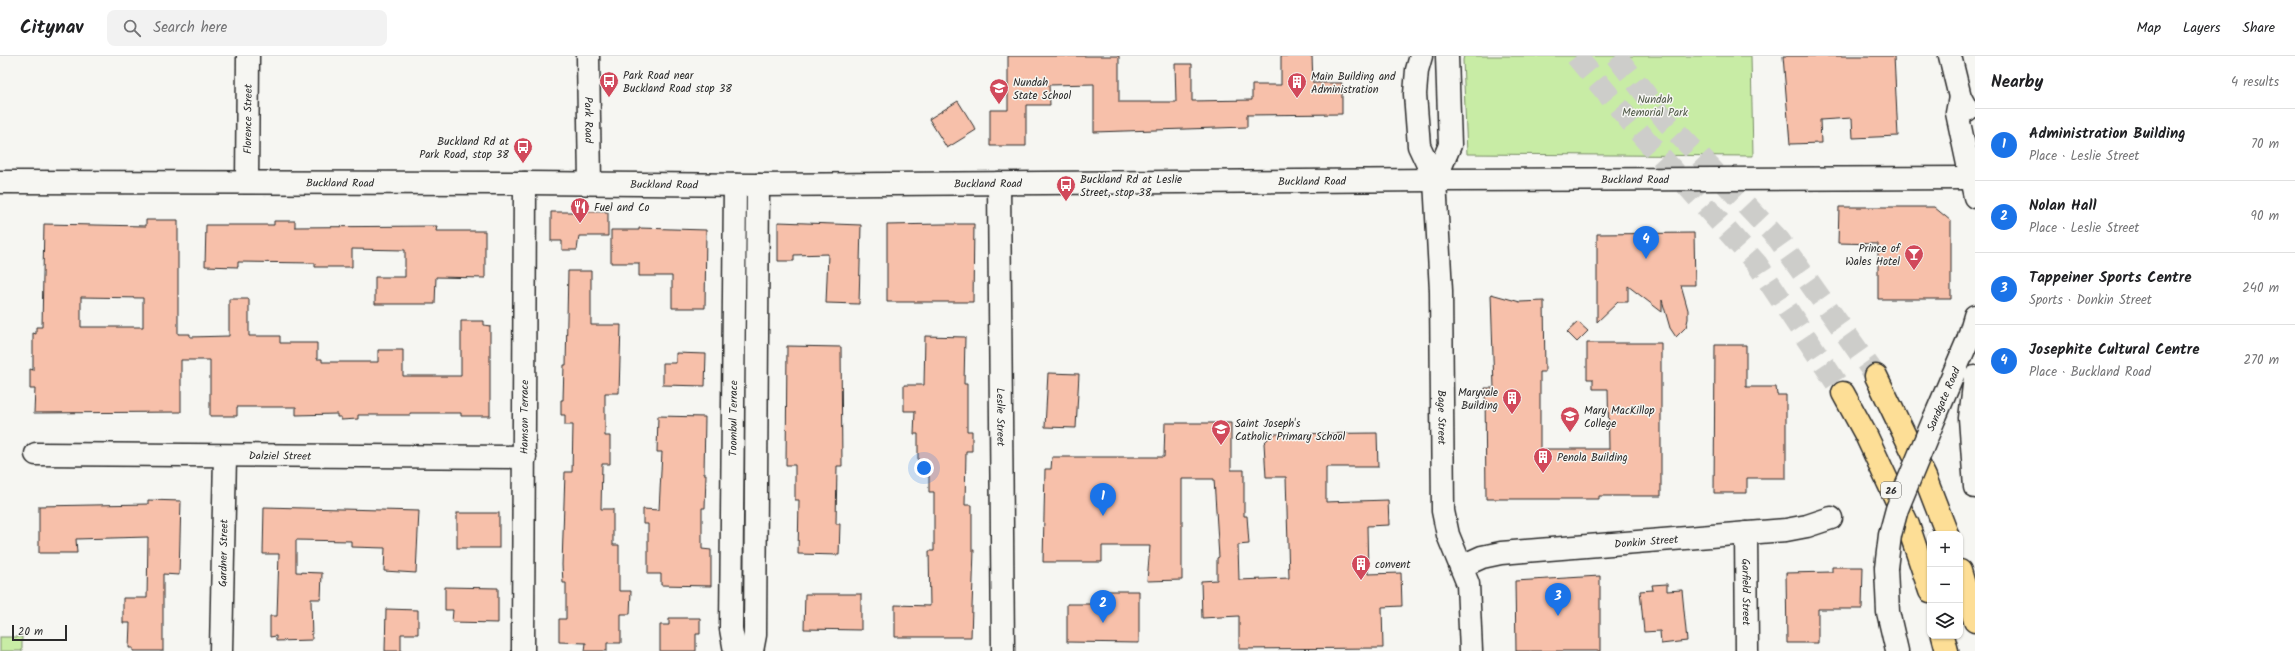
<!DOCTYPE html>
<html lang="en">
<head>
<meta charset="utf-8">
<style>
	body { margin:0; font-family:Kalam,sans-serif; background:#f2f2f2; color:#202124 }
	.controls { position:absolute; right:12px; bottom:12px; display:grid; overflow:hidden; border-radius:8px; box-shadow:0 1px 3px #0004 }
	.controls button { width:36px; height:36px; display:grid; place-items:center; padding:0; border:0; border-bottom:1px solid #e0e0e0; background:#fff; color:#202124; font:20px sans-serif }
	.scale { position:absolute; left:12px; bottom:10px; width:55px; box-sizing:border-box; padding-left:4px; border:2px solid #2b2b2b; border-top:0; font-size:11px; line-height:14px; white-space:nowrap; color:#2b2b2b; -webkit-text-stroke:3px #f6f6f2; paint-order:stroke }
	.you { position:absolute; left:924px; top:412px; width:14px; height:14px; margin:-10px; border:3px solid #fff; border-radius:50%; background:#1a73e8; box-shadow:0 0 0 6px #1a73e833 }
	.badge { display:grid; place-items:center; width:26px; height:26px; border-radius:50%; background:#1a73e8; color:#fff; font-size:13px; font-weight:700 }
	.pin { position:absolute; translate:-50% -33px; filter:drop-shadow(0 1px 2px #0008) }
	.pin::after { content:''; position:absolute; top:21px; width:14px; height:12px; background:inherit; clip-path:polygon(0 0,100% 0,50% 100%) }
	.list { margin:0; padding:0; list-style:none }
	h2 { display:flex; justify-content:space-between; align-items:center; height:52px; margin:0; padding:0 16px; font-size:17px }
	h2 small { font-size:13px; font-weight:400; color:#757577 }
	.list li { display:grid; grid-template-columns:26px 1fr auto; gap:12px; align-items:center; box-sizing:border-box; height:72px; padding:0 16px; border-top:1px solid #e0e0e0 }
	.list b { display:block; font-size:15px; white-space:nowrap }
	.list p { margin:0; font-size:13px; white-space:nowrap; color:#757577 }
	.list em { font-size:13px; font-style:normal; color:#757577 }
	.icon { flex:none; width:22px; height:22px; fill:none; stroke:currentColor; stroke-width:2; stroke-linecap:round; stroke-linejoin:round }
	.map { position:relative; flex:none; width:1975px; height:595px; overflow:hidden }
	header { display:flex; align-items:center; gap:24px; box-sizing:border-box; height:56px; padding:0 20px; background:#fff; border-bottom:1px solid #e0e0e0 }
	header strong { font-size:19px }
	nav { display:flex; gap:22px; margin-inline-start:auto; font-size:14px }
	.search { width:280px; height:36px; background:#f2f2f2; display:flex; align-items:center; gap:10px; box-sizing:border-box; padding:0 14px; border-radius:8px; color:#757577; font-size:15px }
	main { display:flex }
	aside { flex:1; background:#fff }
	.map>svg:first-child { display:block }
	.green { fill:#c8eca5; stroke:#7a8c68 }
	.building { fill:#f7c0aa; stroke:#2b2b2b; fill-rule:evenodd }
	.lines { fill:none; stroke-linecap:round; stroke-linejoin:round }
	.highway-tunnel { stroke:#cdcdca; stroke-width:22; stroke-dasharray:22 11; stroke-linecap:butt }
	.minor-casing { stroke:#2b2b2b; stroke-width:25 }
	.highway-casing { stroke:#2b2b2b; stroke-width:25 }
	.minor { stroke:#f6f6f2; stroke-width:22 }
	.highway { stroke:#fdde96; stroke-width:22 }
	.minor-bridge-casing { stroke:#2b2b2b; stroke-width:25; stroke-linecap:butt }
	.minor-bridge { stroke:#f6f6f2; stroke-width:22 }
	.labels { text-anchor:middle; stroke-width:3; stroke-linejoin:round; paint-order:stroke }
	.shield { fill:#f6f6f2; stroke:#686867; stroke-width:1 }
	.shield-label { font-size:10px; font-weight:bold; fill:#2b2b2b }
	.poi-label { font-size:11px; fill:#2b2b2b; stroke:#f6f6f2; text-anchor:start }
	.park-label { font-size:11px; fill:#525b4a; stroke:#f6f6f2 }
	.street-label { font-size:11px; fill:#2b2b2b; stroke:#f6f6f2 }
</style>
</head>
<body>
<header>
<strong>Citynav</strong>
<div class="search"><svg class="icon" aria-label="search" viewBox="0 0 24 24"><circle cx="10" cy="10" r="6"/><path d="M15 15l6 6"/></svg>Search here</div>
<nav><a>Map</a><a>Layers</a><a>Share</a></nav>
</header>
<main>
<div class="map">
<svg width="1975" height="595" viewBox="0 0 1975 595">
	<rect width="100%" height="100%" fill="#f6f6f2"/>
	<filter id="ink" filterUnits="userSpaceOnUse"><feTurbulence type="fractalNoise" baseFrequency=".025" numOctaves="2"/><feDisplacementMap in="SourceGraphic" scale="8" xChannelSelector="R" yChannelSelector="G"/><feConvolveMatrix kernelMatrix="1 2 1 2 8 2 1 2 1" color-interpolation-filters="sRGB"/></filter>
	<g filter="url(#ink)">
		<g class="green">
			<polygon points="1464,0 1751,0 1753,100 1467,98 1463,4"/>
			<rect x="0" y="581" width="22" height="14"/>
		</g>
		<g class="building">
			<polygon points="1008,0 1119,0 1119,46 1176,46 1175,8 1192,8 1192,45 1252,44 1252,29 1281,29 1281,0 1312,0 1313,27 1342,27 1342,58 1247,59 1247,71 1094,76 1094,28 1049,29 1050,49 1026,49 1026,90 990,90 990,54 1008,54"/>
			<polygon points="1783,0 1894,0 1898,80 1853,82 1852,62 1820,64 1821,87 1790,88"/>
			<polygon points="958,45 976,74 947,92 929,63"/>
			<polygon points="1839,151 1934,151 1951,165 1951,243 1878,243 1878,188 1838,187"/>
			<polygon points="551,156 608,156 608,180 579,180 577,194 562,194 562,185 551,185"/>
			<path d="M 146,164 L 178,164 L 178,278 L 190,278 L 190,281 L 229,280 L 229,243 L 249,243 L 249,280 L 280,280 L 280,287 L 317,287 L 317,303 L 322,303 L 322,306 L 378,306 L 378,294 L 403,294 L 403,320 L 461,320 L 461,265 L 484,265 L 484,269 L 490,270 L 490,360 L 461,360 L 461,357 L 410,357 L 410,359 L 358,359 L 358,363 L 341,364 L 341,361 L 337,361 L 337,358 L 296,359 L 296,351 L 237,351 L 237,360 L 210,360 L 210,304 L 181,304 L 181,356 L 34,357 L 35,333 L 30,333 L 30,313 L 33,314 L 33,277 L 36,278 L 36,271 L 42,271 L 44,168 L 146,170 ZM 81,241 L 143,242 L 143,271 L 81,271 Z"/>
			<polygon points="274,165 295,165 295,171 437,170 436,175 485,175 485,222 436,221 435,248 375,248 375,221 405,221 405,194 352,193 352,211 315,211 315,207 238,206 238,211 205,210 206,169 274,169"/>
			<polygon points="778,166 861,169 859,248 826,247 828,198 794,199 794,205 778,205"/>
			<polygon points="942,168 974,168 973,246 887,246 887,169"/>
			<polygon points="639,172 706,174 705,252 672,252 672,220 639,220 639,207 611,207 611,174 639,174"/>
			<polygon points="1694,177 1695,229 1681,229 1688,254 1688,263 1686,271 1676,281 1670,272 1662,244 1662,256 1628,230 1628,246 1618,246 1597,266 1597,178"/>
			<polygon points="568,215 591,215 591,269 621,269 619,337 605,337 605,380 610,380 610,408 602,408 601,453 613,453 613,489 619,489 619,535 631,535 630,558 621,558 621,587 607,587 607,595 585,595 586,587 559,586 559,563 566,563 566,527 563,527 562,509 565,416 572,416 573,369 565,369 565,359 561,359 561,344 563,344 564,309 566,309"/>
			<polygon points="1491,238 1520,246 1544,245 1545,316 1540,316 1540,393 1609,393 1608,333 1593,333 1593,323 1587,323 1587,287 1661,287 1661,440 1599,440 1599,443 1486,443 1485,332 1494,332"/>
			<polygon points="1578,266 1588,275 1577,286 1567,276"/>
			<polygon points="925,280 965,281 964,328 967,328 967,375 972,375 972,395 966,395 965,449 972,449 972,494 974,494 971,581 895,581 895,549 930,550 929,495 934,495 934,436 929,436 929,420 918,419 918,378 914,378 915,355 904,355 904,329 924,329"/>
			<polygon points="1715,289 1746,289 1746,331 1776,331 1777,339 1786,339 1786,422 1747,422 1747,437 1714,437"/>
			<polygon points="787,290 841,291 842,410 837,410 836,468 840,468 839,499 798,498 799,444 795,444 795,409 786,409"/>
			<polygon points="676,297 706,298 705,330 663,329 663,307 676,307"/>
			<polygon points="1048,317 1079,318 1076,372 1045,371"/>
			<polygon points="658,360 705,361 704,418 706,418 705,452 702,452 702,493 711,494 711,530 661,529 661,518 648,518 648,468 643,468 643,453 659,454 662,396 657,396"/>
			<polygon points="1165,367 1231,367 1231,414 1244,414 1244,460 1247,460 1249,488 1238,489 1239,524 1289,522 1286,421 1266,421 1264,387 1273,378 1377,377 1378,411 1326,411 1326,446 1388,444 1389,469 1367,470 1368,518 1401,517 1402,550 1382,551 1383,592 1239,593 1239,560 1202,562 1201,525 1217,524 1217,502 1219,501 1214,423 1182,423 1182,524 1147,525 1150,490 1102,490 1102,506 1043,506 1045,413 1051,413 1052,401 1164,401"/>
			<polygon points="148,444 181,445 179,519 163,518 163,595 133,595 133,592 129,592 130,567 123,567 123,542 147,542 148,481 76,483 77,497 39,497 39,450 148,448"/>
			<polygon points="264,451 419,455 416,517 384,515 385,492 351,491 351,485 296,484 296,516 322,517 321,543 311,543 312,584 276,585 276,580 270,581 270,560 277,560 279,498 263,498"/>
			<rect x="457" y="457" width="42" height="35"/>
			<polygon points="1832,511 1863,511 1862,553 1818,553 1818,587 1787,587 1786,517 1832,516"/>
			<polygon points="1600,520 1600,595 1516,595 1515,525"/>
			<polygon points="1667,528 1667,535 1682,534 1687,585 1661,588 1660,575 1644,576 1640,535 1653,534 1652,529"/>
			<polygon points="445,531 498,532 498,567 452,566 453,554 445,554"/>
			<polygon points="1102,535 1139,535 1139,587 1067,586 1067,548 1102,548"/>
			<polygon points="805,538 861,538 861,574 804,573"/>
			<polygon points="386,553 418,554 418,578 401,578 401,595 385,595"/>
			<polygon points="669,562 700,562 700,578 696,578 696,595 660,595 660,569 669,569"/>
		</g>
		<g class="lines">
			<g class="highway-tunnel">
				<polyline points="1576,0 1645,83 1757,208 1843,337"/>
				<polyline points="1616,0 1667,66 1779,184 1876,320"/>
			</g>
			<g class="minor-casing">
				<g id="minor">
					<path id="s1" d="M 588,0 L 590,127"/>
					<path id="s2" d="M 1421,0 L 1417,14 L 1415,38 L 1419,90 L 1435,124 L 1441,235 L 1443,455 L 1448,479 L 1468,528 L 1471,595"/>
					<polyline points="1950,0 1960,41 1967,54"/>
					<polyline points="1960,41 1957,57 1975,141"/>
					<polyline points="1435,124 1450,89 1447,0"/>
					<path id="s3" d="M 0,126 L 525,127 L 758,129 L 1435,124 L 1975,122"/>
					<path id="s4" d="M 247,126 L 248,0"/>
					<path id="s5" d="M 999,127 L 1003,595"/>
					<polyline points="1975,321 1970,362 1975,431"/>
					<polyline points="1935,361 1968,284 1975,260"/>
					<path id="s6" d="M 36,398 L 525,401"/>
					<path id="s7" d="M 1746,477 L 1747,595"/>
					<path id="s8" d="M 1462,510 L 1482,501 L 1501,497 L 1786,474 L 1807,470 L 1831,462"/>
					<polyline points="1886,512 1888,556 1897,595"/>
					<path id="s9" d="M 221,595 L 225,400"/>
					<path id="s10" d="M 523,595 L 525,127"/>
					<path id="s11" d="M 735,595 L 731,573 L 735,129"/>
					<polyline points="752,595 755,579 758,129"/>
				</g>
			</g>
			<g class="highway-casing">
				<g id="highway">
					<polyline points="1876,320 1925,421 1947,478"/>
					<polyline points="1843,337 1866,379 1908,469 1930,535"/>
					<polyline points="1960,515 1975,565"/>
					<polyline points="1943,580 1947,595"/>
				</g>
			</g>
			<use href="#minor" class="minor"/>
			<use href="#highway" class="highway"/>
			<g class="minor-bridge-casing">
				<polyline id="minor-bridge" points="1886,512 1890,479 1897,453 1935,361"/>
			</g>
			<use href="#minor-bridge" class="minor-bridge"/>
		</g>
	</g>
	<defs>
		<g id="bus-pin" transform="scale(1)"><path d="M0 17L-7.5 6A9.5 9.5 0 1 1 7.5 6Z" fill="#d1495b" stroke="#f6f6f2"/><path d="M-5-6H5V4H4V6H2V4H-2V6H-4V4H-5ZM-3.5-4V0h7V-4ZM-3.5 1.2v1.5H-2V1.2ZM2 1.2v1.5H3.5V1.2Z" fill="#fff"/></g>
		<g id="building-pin" transform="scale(1)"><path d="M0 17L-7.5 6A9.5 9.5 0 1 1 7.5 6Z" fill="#d1495b" stroke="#f6f6f2"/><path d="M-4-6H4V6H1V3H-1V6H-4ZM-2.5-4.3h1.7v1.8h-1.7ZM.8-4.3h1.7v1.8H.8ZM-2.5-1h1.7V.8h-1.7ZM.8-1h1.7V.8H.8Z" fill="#fff"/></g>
		<g id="school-pin" transform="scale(1)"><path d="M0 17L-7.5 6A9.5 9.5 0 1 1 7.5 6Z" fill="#d1495b" stroke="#f6f6f2"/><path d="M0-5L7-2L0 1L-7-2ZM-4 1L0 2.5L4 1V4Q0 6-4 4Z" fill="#fff"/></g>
		<g id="restaurant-pin" transform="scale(1)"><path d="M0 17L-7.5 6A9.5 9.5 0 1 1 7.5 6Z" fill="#d1495b" stroke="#f6f6f2"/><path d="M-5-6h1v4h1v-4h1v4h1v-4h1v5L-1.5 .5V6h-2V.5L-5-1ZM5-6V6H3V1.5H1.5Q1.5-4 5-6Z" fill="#fff"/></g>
		<g id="bar-pin" transform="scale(1)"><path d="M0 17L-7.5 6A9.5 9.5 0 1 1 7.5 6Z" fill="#d1495b" stroke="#f6f6f2"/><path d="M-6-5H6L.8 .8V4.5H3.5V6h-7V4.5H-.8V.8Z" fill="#fff"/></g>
	</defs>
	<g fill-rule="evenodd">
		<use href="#bus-pin" x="609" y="25"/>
		<use href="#building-pin" x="1297" y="26"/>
		<use href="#school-pin" x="999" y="32"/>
		<use href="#bus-pin" x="523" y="91"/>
		<use href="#bus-pin" x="1066" y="129"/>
		<use href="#restaurant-pin" x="580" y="151"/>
		<use href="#bar-pin" x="1914" y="198"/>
		<use href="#building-pin" x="1512" y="342"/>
		<use href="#school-pin" x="1570" y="360"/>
		<use href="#school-pin" x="1221" y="373"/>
		<use href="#building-pin" x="1543" y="401"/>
		<use href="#building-pin" x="1361" y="508"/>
	</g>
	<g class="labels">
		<rect class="shield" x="1881" y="426" width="20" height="16" rx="3"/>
		<g class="shield-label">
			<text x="1891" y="438">26</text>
		</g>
		<g class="poi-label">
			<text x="623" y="23">Park Road near<tspan x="623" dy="13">Buckland Road stop 38</tspan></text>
			<text x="1311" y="24">Main Building and<tspan x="1311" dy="13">Administration</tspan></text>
			<text x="1013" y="30">Nundah<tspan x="1013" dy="13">State School</tspan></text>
			<text x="509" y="89" text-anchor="end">Buckland Rd at<tspan x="509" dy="13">Park Road, stop 38</tspan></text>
			<text x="1080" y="127">Buckland Rd at Leslie<tspan x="1080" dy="13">Street, stop 38</tspan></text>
			<text x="594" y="155">Fuel and Co</text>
			<text x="1900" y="196" text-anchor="end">Prince of<tspan x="1900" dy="13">Wales Hotel</tspan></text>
			<text x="1498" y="340" text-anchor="end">Maryvale<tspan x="1498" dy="13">Building</tspan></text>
			<text x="1584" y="358">Mary MacKillop<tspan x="1584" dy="13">College</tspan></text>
			<text x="1235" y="371">Saint Joseph's<tspan x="1235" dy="13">Catholic Primary School</tspan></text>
			<text x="1557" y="405">Penola Building</text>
			<text x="1375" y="512">convent</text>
		</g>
		<g class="park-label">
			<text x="1655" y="47">Nundah<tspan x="1655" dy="13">Memorial Park</tspan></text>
		</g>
		<g class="street-label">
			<text dy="4" stroke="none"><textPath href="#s4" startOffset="63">Florence Street</textPath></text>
			<text dy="4" stroke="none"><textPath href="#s1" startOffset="64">Park Road</textPath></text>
			<text dy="4" stroke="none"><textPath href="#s3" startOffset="1635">Buckland Road</textPath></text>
			<text dy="4" stroke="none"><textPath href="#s3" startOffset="1312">Buckland Road</textPath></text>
			<text dy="4" stroke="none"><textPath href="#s3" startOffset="340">Buckland Road</textPath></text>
			<text dy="4" stroke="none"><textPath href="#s3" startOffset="988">Buckland Road</textPath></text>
			<text dy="4" stroke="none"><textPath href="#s3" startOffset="664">Buckland Road</textPath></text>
			<text transform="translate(1943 343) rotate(-67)" y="4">Sandgate Road</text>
			<text dy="4" stroke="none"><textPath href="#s10" startOffset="234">Hamson Terrace</textPath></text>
			<text dy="4" stroke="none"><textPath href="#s5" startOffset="234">Leslie Street</textPath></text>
			<text dy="4" stroke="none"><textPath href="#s11" startOffset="233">Toombul Terrace</textPath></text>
			<text dy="4" stroke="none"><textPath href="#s2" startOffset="366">Bage Street</textPath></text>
			<text dy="4" stroke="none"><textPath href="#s6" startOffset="244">Dalziel Street</textPath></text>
			<text dy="4" stroke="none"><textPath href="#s8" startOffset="187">Donkin Street</textPath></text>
			<text dy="4" stroke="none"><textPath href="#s9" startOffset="98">Gardner Street</textPath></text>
			<text dy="4" stroke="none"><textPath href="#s7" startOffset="59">Garfield Street</textPath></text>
		</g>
	</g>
</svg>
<div class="controls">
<button>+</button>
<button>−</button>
<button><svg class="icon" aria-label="layers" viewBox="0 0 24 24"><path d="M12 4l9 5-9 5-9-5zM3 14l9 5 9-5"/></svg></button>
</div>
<div class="scale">20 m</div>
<div class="you"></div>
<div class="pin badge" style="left:1103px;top:460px">1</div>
<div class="pin badge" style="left:1103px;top:567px">2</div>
<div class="pin badge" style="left:1558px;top:560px">3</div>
<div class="pin badge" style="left:1646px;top:203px">4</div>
</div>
<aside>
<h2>Nearby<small>4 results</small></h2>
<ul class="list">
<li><span class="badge">1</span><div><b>Administration Building</b><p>Place · Leslie Street</p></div><em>70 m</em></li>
<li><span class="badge">2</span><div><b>Nolan Hall</b><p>Place · Leslie Street</p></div><em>90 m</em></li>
<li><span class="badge">3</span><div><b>Tappeiner Sports Centre</b><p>Sports · Donkin Street</p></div><em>240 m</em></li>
<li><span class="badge">4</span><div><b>Josephite Cultural Centre</b><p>Place · Buckland Road</p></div><em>270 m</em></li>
</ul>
</aside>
</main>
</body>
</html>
